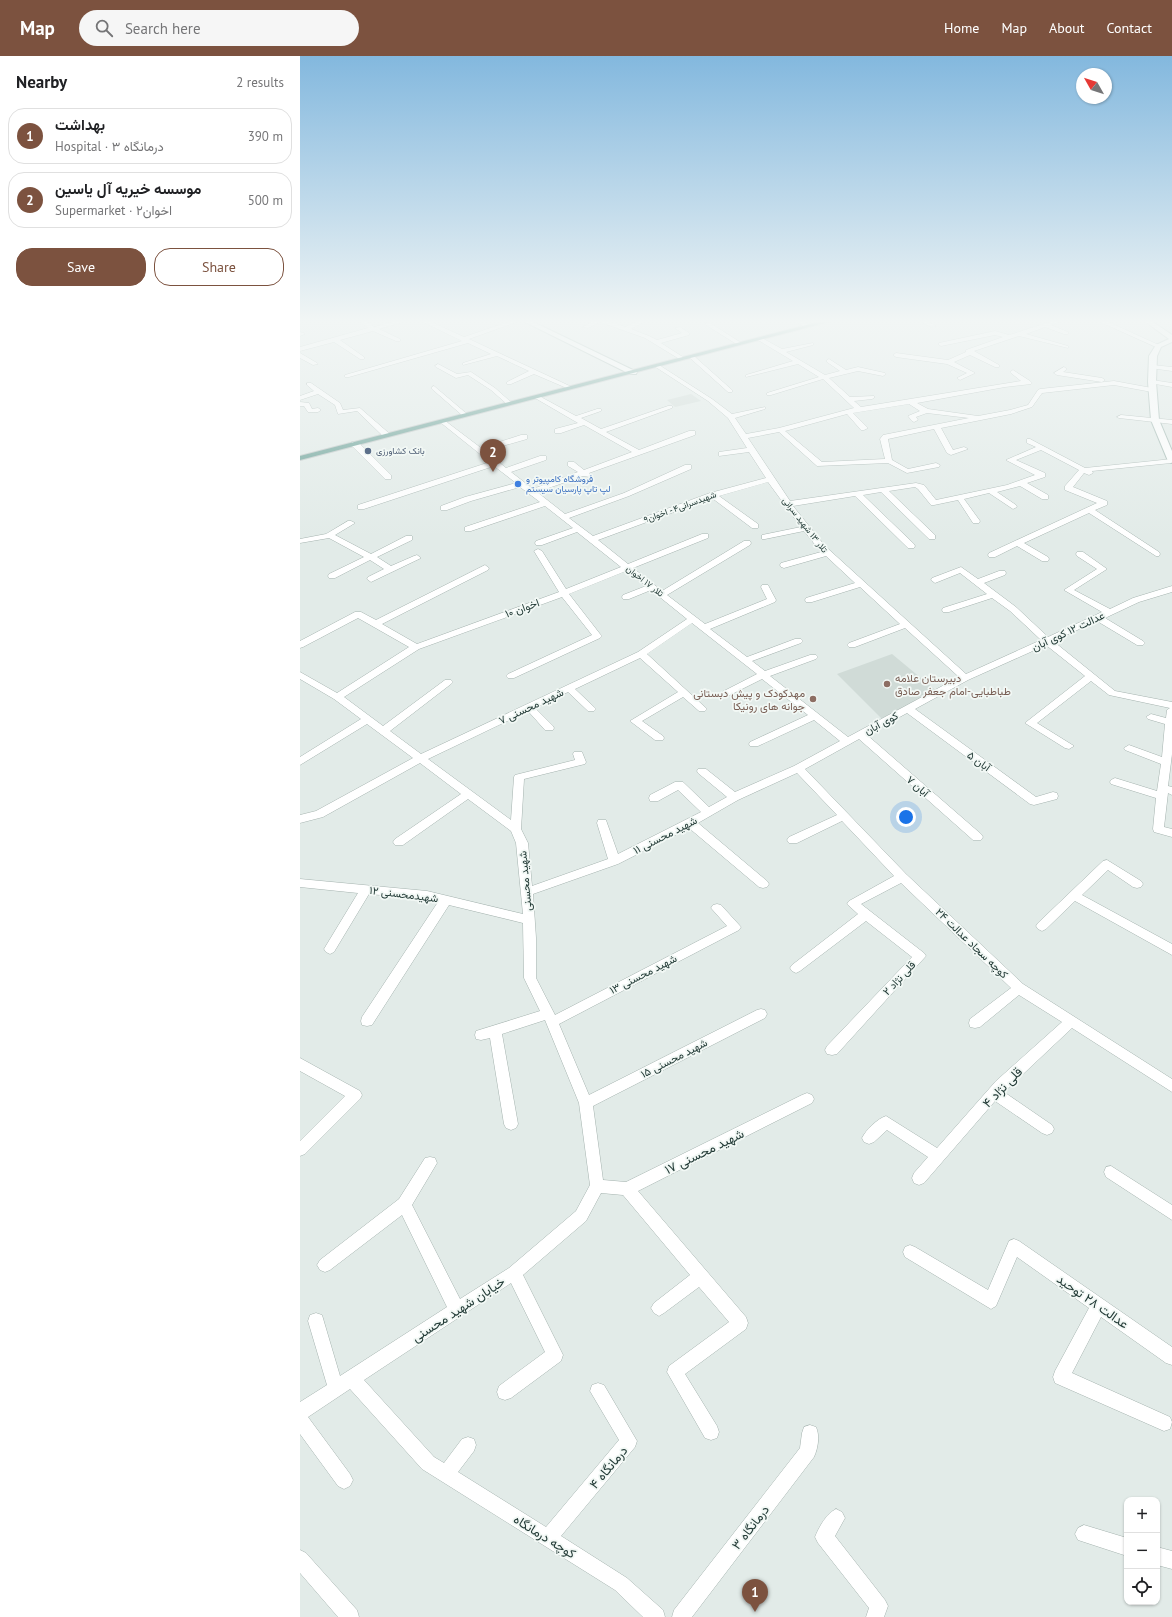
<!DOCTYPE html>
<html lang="en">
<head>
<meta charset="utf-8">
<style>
	body { margin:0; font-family:"PT Sans",Vazirmatn,sans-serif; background:#f6f6f6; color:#202124 }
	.controls { position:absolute; right:12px; bottom:12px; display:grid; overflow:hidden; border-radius:8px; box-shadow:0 1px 3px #0004 }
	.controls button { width:36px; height:36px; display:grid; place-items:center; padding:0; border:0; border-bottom:1px solid #e0e0e0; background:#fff; color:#202124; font:20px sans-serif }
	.compass { position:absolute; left:776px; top:12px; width:36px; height:36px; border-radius:50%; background:#fff; box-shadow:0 1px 3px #0004; rotate:309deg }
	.you { position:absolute; left:606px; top:761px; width:14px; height:14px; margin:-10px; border:3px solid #fff; border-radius:50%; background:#1a73e8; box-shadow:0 0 0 6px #1a73e833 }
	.badge { display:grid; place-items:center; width:26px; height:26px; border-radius:50%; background:#7c523f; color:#fff; font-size:13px; font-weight:700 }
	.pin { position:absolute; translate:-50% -33px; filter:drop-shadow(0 1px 2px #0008) }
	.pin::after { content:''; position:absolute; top:21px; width:14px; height:12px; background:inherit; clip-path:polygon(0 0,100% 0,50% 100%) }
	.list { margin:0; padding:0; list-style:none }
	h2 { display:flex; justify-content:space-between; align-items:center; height:52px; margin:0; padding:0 16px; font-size:17px }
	h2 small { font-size:13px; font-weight:400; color:#757577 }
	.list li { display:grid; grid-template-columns:26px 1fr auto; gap:12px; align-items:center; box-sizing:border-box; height:56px; margin:0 8px 8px; padding:0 8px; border:1px solid #e0e0e0; border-radius:16px }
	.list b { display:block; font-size:15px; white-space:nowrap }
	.list p { margin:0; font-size:13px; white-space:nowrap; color:#757577 }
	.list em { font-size:13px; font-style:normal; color:#757577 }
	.actions { display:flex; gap:8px; padding:12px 16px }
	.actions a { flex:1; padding:9px 0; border:1px solid #7c523f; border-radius:16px; text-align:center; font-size:14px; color:#7c523f }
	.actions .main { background:#7c523f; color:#fff }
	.icon { flex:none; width:22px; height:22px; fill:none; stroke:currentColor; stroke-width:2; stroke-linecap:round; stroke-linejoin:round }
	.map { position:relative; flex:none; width:872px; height:1561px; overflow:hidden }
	header { display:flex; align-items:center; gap:24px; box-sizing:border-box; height:56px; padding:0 20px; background:#7c523f; color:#fff }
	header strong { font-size:19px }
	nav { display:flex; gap:22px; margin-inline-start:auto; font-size:14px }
	.search { width:280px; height:36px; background:#f6f6f6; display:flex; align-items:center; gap:10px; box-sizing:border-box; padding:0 14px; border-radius:22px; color:#757577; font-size:15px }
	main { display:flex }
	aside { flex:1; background:#fff }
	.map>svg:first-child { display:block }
	.built { fill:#d0dbd7 }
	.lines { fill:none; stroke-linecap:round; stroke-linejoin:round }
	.minor-casing { stroke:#a5b3af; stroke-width:1 }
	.secondary-casing { stroke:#a1b7b1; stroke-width:2 }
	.primary-casing { stroke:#c1c8c7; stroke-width:2 }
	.minor { fill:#fff; fill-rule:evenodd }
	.secondary { fill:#fff; fill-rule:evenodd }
	.primary { fill:#689f95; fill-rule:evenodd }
	.service-dot { fill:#5c6f8a; stroke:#f2f8f5; stroke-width:1.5 }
	.shop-dot { fill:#3f7fe0; stroke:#f2f8f5; stroke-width:1.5 }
	.education-dot { fill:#8d6e63; stroke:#f2f8f5; stroke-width:1.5 }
	.labels { text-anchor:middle; stroke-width:3.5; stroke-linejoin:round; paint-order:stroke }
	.far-service-label { font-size:9px; fill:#4e5e75; stroke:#f2f8f5; text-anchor:start }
	.far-shop-label { font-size:9px; fill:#366cbe; stroke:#f2f8f5; text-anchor:start }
	.far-street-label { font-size:9px; fill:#233b37; stroke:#f2f8f5 }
	.street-label { font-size:11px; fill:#233b37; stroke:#f2f8f5 }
	.education-label { font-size:11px; fill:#785e54; stroke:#f2f8f5; text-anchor:start }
	.near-street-label { font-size:13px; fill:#233b37; stroke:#f2f8f5 }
</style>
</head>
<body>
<header>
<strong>Map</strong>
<div class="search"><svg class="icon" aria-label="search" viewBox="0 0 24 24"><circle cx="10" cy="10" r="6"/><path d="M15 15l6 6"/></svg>Search here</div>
<nav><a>Home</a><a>Map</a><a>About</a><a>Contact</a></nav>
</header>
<main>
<aside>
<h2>Nearby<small>2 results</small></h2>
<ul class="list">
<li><span class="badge">1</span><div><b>بهداشت</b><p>Hospital · درمانگاه ۳</p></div><em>390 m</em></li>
<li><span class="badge">2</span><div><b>موسسه خیریه آل یاسین</b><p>Supermarket · اخوان۲</p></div><em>500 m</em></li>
</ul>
<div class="actions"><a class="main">Save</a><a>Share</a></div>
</aside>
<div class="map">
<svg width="872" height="1561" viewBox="0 0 872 1561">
	<rect width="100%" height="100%" fill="#e2ebe8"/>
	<g class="built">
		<polygon points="391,338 401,345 375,351 367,344"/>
		<polygon points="592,598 639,637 584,665 537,618"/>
	</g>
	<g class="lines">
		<g class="minor-casing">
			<g id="minor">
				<polygon points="58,264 65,264 74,271 100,264 109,264 79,273 100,283 100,285 96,285 73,275 40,284 64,301 64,303 60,303 34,286 0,295 0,291 68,272"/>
				<polygon points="119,264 127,264 164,281 214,264 222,264 169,283 274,332 269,333 234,318 211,328 207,328 207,326 229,315 197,300 163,309 163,307 191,298 168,287 49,321 45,321 45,319 162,285"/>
				<polygon points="295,264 305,264 325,271 340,264 347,264 331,273 349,280 357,284 382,277 375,272 380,271 389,277 389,279 361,287 386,303 381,304 345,282 300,266 288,272 283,271"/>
				<polygon points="495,264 502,264 510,271 505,272"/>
				<polygon points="618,264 625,264 636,270 631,271"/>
				<polygon points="756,264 764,264 751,269 768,276 768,278 764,278 745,271 726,278 768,290 768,292 719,280 674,295 699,309 699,311 695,311 670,299 654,306 675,317 660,324 657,322 667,317 647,308 596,301 593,299 596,297 648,304 666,296 666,294 703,281 695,279 641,290 639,289 639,287 695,275 709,279"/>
				<polygon points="796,264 804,264 861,290 856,291"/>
				<polygon points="408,266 410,267 443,288 438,289 406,269 405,268"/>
				<polygon points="0,276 4,277 5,278 0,280"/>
				<path d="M 460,281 L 482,293 L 513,287 L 513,289 L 486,296 L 525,319 L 540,315 L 527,306 L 527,304 L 529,303 L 546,314 L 558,311 L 585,317 L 586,318 L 583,320 L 558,315 L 529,322 L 550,341 L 574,340 L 574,342 L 572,343 L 554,345 L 561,351 L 721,325 L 711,317 L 710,316 L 713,314 L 730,325 L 732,327 L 731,328 L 705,331 L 617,347 L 628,353 L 678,360 L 710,354 L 728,349 L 738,334 L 740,333 L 814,325 L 852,332 L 855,334 L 852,336 L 814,329 L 742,337 L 732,351 L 711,358 L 641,372 L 653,394 L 664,391 L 668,393 L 651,399 L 647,397 L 634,373 L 588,383 L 592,404 L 608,413 L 636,407 L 640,409 L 639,411 L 607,417 L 588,407 L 517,410 L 479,376 L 448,382 L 490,445 L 616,427 L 624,429 L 636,444 L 707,429 L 735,419 L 706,404 L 736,391 L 727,387 L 727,383 L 730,383 L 785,412 L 872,403 L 871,407 L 792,415 L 793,417 L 789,419 L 784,417 L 773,431 L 807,445 L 807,449 L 795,454 L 859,496 L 860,498 L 859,500 L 856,500 L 789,457 L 724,487 L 748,501 L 749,503 L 748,505 L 742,505 L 717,490 L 695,501 L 689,501 L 688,499 L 689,497 L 797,447 L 765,434 L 765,430 L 779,414 L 741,394 L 716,404 L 745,417 L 745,421 L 727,427 L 748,439 L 748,443 L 742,443 L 720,430 L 697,436 L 716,449 L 717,451 L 713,453 L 689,437 L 664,443 L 680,465 L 679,467 L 673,467 L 658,444 L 634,449 L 631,449 L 618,433 L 615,431 L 589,435 L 635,479 L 635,483 L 629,483 L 581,436 L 563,439 L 614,488 L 615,490 L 614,492 L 608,492 L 555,440 L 493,450 L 525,490 L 666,618 L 741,584 L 710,555 L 692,542 L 649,556 L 643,556 L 642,554 L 643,552 L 687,538 L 660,517 L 635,527 L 631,524 L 632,522 L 661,511 L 678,523 L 699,515 L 705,515 L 706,517 L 705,519 L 684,527 L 716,551 L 748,581 L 802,556 L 764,534 L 797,513 L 777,500 L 776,498 L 777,496 L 783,496 L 807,513 L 774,534 L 810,553 L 833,542 L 872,530 L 872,536 L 839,546 L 805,562 L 843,585 L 845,587 L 843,589 L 837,589 L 797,565 L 753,585 L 815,635 L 872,646 L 872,698 L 868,730 L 872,731 L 872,739 L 868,737 L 864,771 L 872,773 L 872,781 L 854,776 L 853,773 L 856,742 L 811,728 L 810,726 L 811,724 L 815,722 L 857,735 L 861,708 L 825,694 L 824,692 L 829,689 L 862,701 L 865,668 L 848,663 L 846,661 L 851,658 L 866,662 L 867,654 L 870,652 L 809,639 L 791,625 L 737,667 L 774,690 L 769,693 L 765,692 L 725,667 L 785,620 L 746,589 L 668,624 L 615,653 L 736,741 L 753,736 L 757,737 L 758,740 L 757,743 L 734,749 L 730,748 L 607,657 L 567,679 L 681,778 L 683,781 L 681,784 L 673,784 L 559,683 L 505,713 L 606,818 L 723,928 L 872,1023 L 872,1036 L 772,972 L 704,1036 L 752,1069 L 754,1073 L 752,1077 L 747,1079 L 742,1077 L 695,1045 L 624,1127 L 619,1129 L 614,1127 L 612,1122 L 614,1117 L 628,1101 L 587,1074 L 574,1086 L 569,1088 L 564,1086 L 562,1082 C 566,1074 577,1063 586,1060 L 637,1092 L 696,1025 L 762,966 L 719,939 L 680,971 L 675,972 L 670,971 L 669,967 L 670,963 L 711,932 L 601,827 L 561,848 L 624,897 L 626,900 L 537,998 L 532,999 L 527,998 L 525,994 L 527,990 L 612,901 L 566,865 L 500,915 L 496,917 L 492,915 L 490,912 L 492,909 L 558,858 L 547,848 L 549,845 L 594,820 L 542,765 L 497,787 L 489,787 L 487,784 L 489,781 L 537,759 L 497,717 L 438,744 L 398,767 L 467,825 L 469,828 L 467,831 L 463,832 L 459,831 L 389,772 L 318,808 L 233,838 L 236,882 L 236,922 L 255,959 L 427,870 L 411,852 L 413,849 L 417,848 L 421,849 L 441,871 L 439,874 L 259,968 L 289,1039 L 457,954 L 461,953 L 465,954 L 467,958 L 465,962 L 293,1050 L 303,1124 L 326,1126 L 502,1039 L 507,1037 L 512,1039 L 514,1043 L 512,1047 L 338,1135 L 446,1261 L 448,1267 L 446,1273 L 385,1318 L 417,1370 L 419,1376 L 417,1382 L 411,1384 L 405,1382 L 367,1316 L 369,1310 L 429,1266 L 399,1231 L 364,1257 L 359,1260 L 354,1257 L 351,1252 L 354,1247 L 390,1219 L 323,1139 L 301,1137 L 286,1165 L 223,1219 L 263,1299 L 261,1305 L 211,1342 L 205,1344 L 199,1342 L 197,1336 L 199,1330 L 245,1296 L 211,1227 L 64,1324 L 134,1401 L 144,1407 L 162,1383 L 168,1381 L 174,1383 L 176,1389 L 174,1395 L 158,1416 L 246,1471 L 319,1384 L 290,1335 L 292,1329 L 298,1327 L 304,1329 L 337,1385 L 335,1391 L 261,1480 L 327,1522 L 363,1554 L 365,1561 L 343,1561 L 315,1534 L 122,1413 L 50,1333 L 8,1361 L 50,1418 L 53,1424 L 50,1430 L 44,1433 L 38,1430 L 0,1378 L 0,1346 L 27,1329 L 8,1265 L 10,1259 L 16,1257 L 22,1259 L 40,1320 L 147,1251 L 102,1159 L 30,1214 L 25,1216 L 20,1214 L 17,1209 L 20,1204 L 99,1143 L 125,1102 L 130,1101 L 135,1102 L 137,1107 L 112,1149 L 160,1243 L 209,1212 L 276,1155 L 290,1129 L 279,1047 L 245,964 L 202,978 L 218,1068 L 216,1072 L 211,1074 L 206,1072 L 204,1068 L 190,982 L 181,984 L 176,983 L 175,979 L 176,975 L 240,955 L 224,922 L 223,867 L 149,849 L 72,969 L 67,970 L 62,969 L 61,965 L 62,961 L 138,846 L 127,843 L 69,838 L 34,896 L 30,898 L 26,896 L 24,893 L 58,837 L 0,831 L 0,823 L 127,835 L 223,858 L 216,787 L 211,775 L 168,743 L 103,789 L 95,789 L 93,786 L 95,783 L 161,738 L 120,707 L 23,761 L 0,767 L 0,759 L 16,755 L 113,702 L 67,668 L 0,709 L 0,701 L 61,663 L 34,643 L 0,623 L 0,616 L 37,637 L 109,591 L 58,562 L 3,591 L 0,592 L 0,585 L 55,556 L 61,556 L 76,564 L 185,509 L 189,512 L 188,514 L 82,568 L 117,588 L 259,536 L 234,495 L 238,493 L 242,495 L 266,533 L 321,511 L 277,476 L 242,489 L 236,489 L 235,487 L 236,485 L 273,472 L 245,450 L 171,475 L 165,475 L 165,471 L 240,446 L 220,431 L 171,445 L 147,454 L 141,454 L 141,450 L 165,441 L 216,427 L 194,410 L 64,453 L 58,453 L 58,449 L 190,406 L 140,366 L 140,364 L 144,364 L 181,392 L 221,379 L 227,379 L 227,383 L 185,395 L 206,412 L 240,400 L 246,400 L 246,404 L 211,416 L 233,433 L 278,416 L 268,410 L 268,406 L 274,406 L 284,414 L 332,396 L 284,369 L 261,377 L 255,377 L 255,373 L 278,367 L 235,342 L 235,340 L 239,340 L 276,360 L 297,353 L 301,353 L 301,355 L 281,362 L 301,373 L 368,350 L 372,350 L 372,352 L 306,376 L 339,394 L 389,375 L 395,375 L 395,379 L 289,417 L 291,419 L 290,421 L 283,420 L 237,436 L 265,458 L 324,437 L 385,409 L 391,409 L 391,413 L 329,440 L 269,462 L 293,480 L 410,437 L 466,422 L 449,396 L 419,400 L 419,396 L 447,392 L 428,362 L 408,345 L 354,310 L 359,309 L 412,343 L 432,358 L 465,351 L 465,353 L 435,362 L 446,378 L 479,372 L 554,352 L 523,323 L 471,339 L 467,339 L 467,337 L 519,321 L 498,308 L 446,321 L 446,319 L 493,305 L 458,284 L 458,282 ZM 609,348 L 620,355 L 608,360 L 612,365 L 614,366 L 618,364 L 616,361 L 627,357 L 669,362 L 583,379 L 580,383 L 585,403 L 522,406 L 485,375 L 547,358 L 561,374 L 564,374 L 568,372 L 553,357 ZM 468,426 L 501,471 L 462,479 L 462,483 L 465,483 L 504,475 L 521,496 L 481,507 L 480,509 L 481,511 L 484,512 L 526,500 L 555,527 L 506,542 L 505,544 L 506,546 L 512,546 L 560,531 L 600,568 L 549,587 L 547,589 L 549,591 L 555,591 L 605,572 L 659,621 L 548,681 L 470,620 L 516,603 L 518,601 L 516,599 L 510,599 L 465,615 L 452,605 L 501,587 L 503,585 L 501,583 L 495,583 L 447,601 L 410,573 L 475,546 L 476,544 L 468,529 L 462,529 L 461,531 L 467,543 L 405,568 L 367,539 L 450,489 L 451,487 L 450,485 L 444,485 L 362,535 L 333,512 L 408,482 L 408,478 L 402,478 L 328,508 L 298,484 L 412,442 L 452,472 L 458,472 L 458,468 L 419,440 ZM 326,515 L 346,530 L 323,539 L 322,541 L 323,543 L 329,543 L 351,534 L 387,563 L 338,596 L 121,698 L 90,675 L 151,628 L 153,626 L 151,624 L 145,624 L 83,670 L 44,641 L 119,593 L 262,541 L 292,579 L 208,618 L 206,620 L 208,622 L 214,622 L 300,582 L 302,580 L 300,578 L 269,538 ZM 392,567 L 457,618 L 422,636 L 420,638 L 422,640 L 428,640 L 462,623 L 508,659 L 450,686 L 449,688 L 450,690 L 458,690 L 514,664 L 540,685 L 494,710 L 435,736 L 406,713 L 398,713 L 397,715 L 398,717 L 427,741 L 409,751 L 383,726 L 375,726 L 350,739 L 349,742 L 350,745 L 358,745 L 378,734 L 401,756 L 318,798 L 307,767 L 306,764 L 298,764 L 297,767 L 308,803 L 232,830 L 228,787 L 221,773 L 224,723 L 285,708 L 286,706 L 282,696 L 274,696 L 273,698 L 275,704 L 215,719 L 214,721 L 211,764 L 128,703 L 228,655 L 245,674 L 253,674 L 254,672 L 253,670 L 235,652 L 268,636 L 288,655 L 294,655 L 296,653 L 294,651 L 275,633 L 340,602 L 378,636 L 330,665 L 355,684 L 363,684 L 364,682 L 363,680 L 342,665 L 383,641 L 399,655 L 405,655 L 407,653 L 347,598 Z"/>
				<polygon points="0,297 17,307 18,308 13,309 0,302"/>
				<polygon points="390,300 394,300 432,334 432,336 428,336 390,302"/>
				<polygon points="138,308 157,318 171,316 195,332 213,348 208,349 191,334 168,319 156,322 136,311 135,310"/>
				<polygon points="852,309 872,311 872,315 850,312 849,311"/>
				<polygon points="764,311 767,313 763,316 802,322 805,324 802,326 757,319 754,317"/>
				<polygon points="852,324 872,327 872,331 850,327 850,325"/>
				<polygon points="7,327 11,327 40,347 43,354 60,352 91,379 87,381 84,381 57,355 38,358 35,349 18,338 0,344 0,340 14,335 7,329"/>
				<polygon points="134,330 167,358 167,360 163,360 132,333 132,331"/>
				<polygon points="0,346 9,347 12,353 18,352 21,354 18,356 8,356 4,350 0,350"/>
				<polygon points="821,359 872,364 872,368 819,362 817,361"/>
				<polygon points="52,386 58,386 91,419 91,423 85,423 52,390"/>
				<polygon points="48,465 51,465 55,467 35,479 71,498 106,480 112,480 112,484 77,501 91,510 114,500 117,499 121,502 71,526 67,523 68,521 84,513 70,504 35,522 29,522 28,520 29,518 64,501 29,482 0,487 0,483 26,478"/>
				<polygon points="807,804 841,825 843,828 841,831 837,832 833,831 808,814 782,839 872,888 872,899 775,845 746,873 742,875 738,873 736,870 738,867 803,805"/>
				<polygon points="0,1002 60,1035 62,1039 60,1043 5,1098 0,1100 0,1085 45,1040 0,1015"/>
				<polygon points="811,1110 872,1149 872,1164 806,1121 804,1116 806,1111"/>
				<polygon points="714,1183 719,1185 872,1291 872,1309 866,1307 801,1261 772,1317 870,1361 872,1366 870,1373 864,1375 755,1327 753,1321 755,1315 789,1252 717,1201 696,1250 691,1253 605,1201 603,1196 605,1191 610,1189 615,1191 688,1234 709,1185"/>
				<path d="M 510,1369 L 516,1371 C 520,1380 518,1392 514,1401 L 392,1561 L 372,1561 L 374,1554 L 500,1392 L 502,1377 L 504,1371 Z"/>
				<path d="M 536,1453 L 542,1456 L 545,1462 L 535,1480 L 585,1544 L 588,1550 L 584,1561 L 566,1561 L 569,1552 L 518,1487 L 515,1481 C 519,1471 526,1458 536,1453 Z"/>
				<polygon points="784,1469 827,1482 827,1500 778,1484 775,1478 778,1472"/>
				<polygon points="857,1491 872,1495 872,1513 857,1509"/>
				<polygon points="0,1494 6,1497 57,1554 59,1561 38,1561 0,1517"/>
			</g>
		</g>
		<g class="secondary-casing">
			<g id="secondary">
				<polygon points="221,264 229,264 337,316 336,318 330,318"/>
				<polygon points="843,264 850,264 872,279 872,286 861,291 857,300 856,326 859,364 872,395 872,407 868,405 851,364 848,326 849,300 856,289 869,283"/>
			</g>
		</g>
		<g class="primary-casing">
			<polygon id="primary" points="526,264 536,264 0,404 0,400"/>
		</g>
		<use href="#minor" class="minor"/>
		<use href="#secondary" class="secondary"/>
		<use href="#primary" class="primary"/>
	</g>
	<linearGradient id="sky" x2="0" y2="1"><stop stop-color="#83b8de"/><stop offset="0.55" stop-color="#f2f6f5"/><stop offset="1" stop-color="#f2f6f5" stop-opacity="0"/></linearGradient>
	<rect width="872" height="482" fill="url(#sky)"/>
	<circle class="service-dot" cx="68" cy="395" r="4"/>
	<circle class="shop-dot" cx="218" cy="428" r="4"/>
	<g class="education-dot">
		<circle cx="587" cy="628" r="4"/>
		<circle cx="513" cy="643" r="4"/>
	</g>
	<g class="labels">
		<g class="far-service-label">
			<text x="76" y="398">بانک کشاورزی</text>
		</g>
		<g class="far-shop-label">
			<text x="226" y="426">فروشگاه کامپیوتر و<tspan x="226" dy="10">لپ تاپ پارسیان سیستم</tspan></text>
		</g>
		<g class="far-street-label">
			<text transform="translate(380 451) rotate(-20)" y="3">شهیدسرانی۴ - اخوان۹</text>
			<text transform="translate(505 469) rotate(52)" y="3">تلار ۱۳ شهید سرانی</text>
			<text transform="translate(345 525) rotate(38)" y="3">تلار ۱۷ اخوان</text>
		</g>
		<g class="street-label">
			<text transform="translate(222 552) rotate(-20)" y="4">اخوان ۱۰</text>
			<text transform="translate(768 575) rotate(-25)" y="4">عدالت ۱۲ کوی آبان</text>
			<text transform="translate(231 650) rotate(-25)" y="4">شهید محسنی ۷</text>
			<text transform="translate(581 667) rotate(-28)" y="4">کوی آبان</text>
			<text transform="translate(679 705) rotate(36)" y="4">آبان ۵</text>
			<text transform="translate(618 730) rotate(41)" y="4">آبان ۷</text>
			<text transform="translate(365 779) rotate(-27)" y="4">شهید محسنی ۱۱</text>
			<text transform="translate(225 825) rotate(-95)" y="4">شهید محسنی</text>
			<text transform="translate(104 838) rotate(7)" y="4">شهیدمحسنی ۱۲</text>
			<text transform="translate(672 887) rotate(44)" y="4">کوچه سجاد عدالت ۲۴</text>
			<text transform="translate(343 918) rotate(-27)" y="4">شهید محسنی ۱۳</text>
			<text transform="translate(599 922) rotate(-47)" y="4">قلی نژاد ۲</text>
			<text transform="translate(374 1002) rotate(-27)" y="4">شهید محسنی ۱۵</text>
		</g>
		<g class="education-label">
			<text x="595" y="626">دبیرستان علامه<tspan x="595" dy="13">طباطبایی-امام جعفر صادق</tspan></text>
			<text x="505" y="641" text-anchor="end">مهدکودک و پیش دبستانی<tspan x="505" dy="13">جوانه های رونیکا</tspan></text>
		</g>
		<g class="near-street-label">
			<text transform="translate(702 1031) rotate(-46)" y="5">قلی نژاد ۴</text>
			<text transform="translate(404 1095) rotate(-26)" y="5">شهید محسنی ۱۷</text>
			<text transform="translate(793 1245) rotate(35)" y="5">عدالت ۲۸ توحید</text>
			<text transform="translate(158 1253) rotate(-33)" y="5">خیابان شهید محسنی</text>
			<text transform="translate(308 1411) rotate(-50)" y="5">درمانگاه ۴</text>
			<text transform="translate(450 1471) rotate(-52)" y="5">درمانگاه ۳</text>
			<text transform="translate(245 1480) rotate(32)" y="5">کوچه درمانگاه</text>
		</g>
	</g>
</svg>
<div class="controls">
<button>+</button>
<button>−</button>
<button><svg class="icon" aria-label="locate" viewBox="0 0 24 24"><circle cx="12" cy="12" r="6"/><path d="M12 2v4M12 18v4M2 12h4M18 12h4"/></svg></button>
</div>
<svg class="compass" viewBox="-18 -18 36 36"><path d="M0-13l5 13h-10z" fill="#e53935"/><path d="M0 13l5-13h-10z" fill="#757577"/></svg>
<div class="you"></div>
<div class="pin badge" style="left:455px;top:1556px">1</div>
<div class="pin badge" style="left:193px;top:416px">2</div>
</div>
</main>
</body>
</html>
